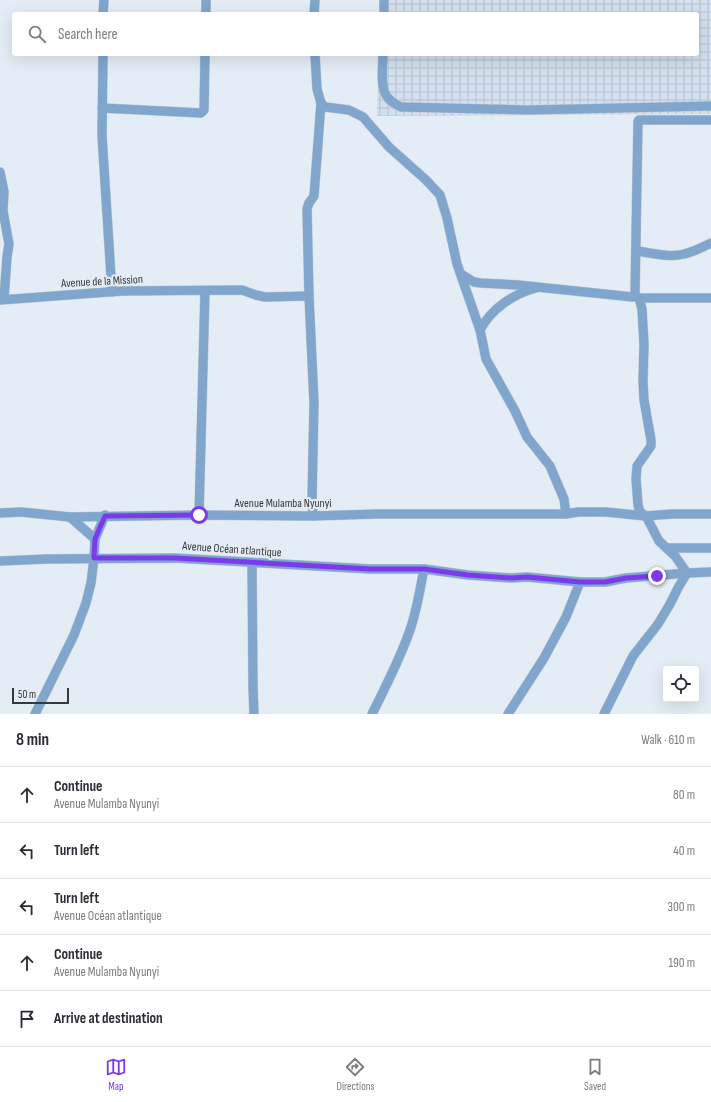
<!DOCTYPE html>
<html lang="en">
<head>
<meta charset="utf-8">
<style>
	body { margin:0; font-family:"Sofia Sans Condensed",sans-serif; background:#f7f7f7; color:#2b2b33 }
	.controls { position:absolute; right:12px; bottom:12px; display:grid; overflow:hidden; border-radius:4px; box-shadow:0 4px 16px #0002 }
	.controls button { width:36px; height:36px; display:grid; place-items:center; padding:0; border:0; border-bottom:1px solid #e1e1e2; background:#fff; color:#2b2b33; font:20px sans-serif }
	.scale { position:absolute; left:12px; bottom:10px; width:57px; box-sizing:border-box; padding-left:4px; border:2px solid #36393c; border-top:0; font-size:11px; line-height:14px; white-space:nowrap; color:#36393c; -webkit-text-stroke:3px #e4ecf5; paint-order:stroke }
	.stop { position:absolute; width:12px; height:12px; margin:-9px; border:3px solid #7c3aed; border-radius:50%; background:#fff }
	.stop.end { background:#7c3aed; border-color:#fff; box-shadow:0 1px 4px #0008 }
	.list { margin:0; padding:0; list-style:none }
	h2 { display:flex; justify-content:space-between; align-items:center; height:52px; margin:0; padding:0 16px; font-size:17px }
	h2 small { font-size:13px; font-weight:400; color:#7c7c81 }
	.list li { display:grid; grid-template-columns:26px 1fr auto; gap:12px; align-items:center; box-sizing:border-box; height:56px; padding:0 16px; border-top:1px solid #e1e1e2 }
	.list b { display:block; font-size:15px; white-space:nowrap }
	.list p { margin:0; font-size:13px; white-space:nowrap; color:#7c7c81 }
	.list em { font-size:13px; font-style:normal; color:#7c7c81 }
	.icon { flex:none; width:22px; height:22px; fill:none; stroke:currentColor; stroke-width:2; stroke-linecap:round; stroke-linejoin:round }
	.map { position:relative; flex:none; width:711px; height:714px; overflow:hidden }
	.search { position:absolute; background:#fff; box-shadow:0 4px 16px #0002; left:12px; right:12px; top:12px; height:44px; display:flex; align-items:center; gap:10px; box-sizing:border-box; padding:0 14px; border-radius:4px; color:#7c7c81; font-size:15px }
	.sheet { height:332px; background:#fff }
	nav { display:flex; justify-content:space-around; align-items:center; box-sizing:border-box; height:56px; border-top:1px solid #e1e1e2; background:#fff; font-size:11px; color:#7c7c81 }
	nav a { display:grid; justify-items:center; gap:2px }
	nav .on { color:#7c3aed }
	.map>svg:first-child { display:block }
	.industrial { fill:url(#industrial-grid) }
	.lines { fill:none; stroke-linecap:round; stroke-linejoin:round }
	.street-casing { stroke:#c1c8d0; stroke-width:10 }
	.street { stroke:#80a6cd; stroke-width:9 }
	.route { stroke:#7c3aed; stroke-width:5 }
	.labels { text-anchor:middle; stroke-width:4; stroke-linejoin:round; paint-order:stroke }
	.street-label { font-size:12px; fill:#36393c; stroke:#e4ecf5 }
</style>
</head>
<body>
<div class="map">
<svg width="711" height="714" viewBox="0 0 711 714">
	<defs>
		<pattern id="industrial-grid" width="8" height="8" patternUnits="userSpaceOnUse"><rect width="8" height="8" fill="#d3e0ee"/><path d="M0 4h8M4 0v8" fill="none" stroke="#b6c1cd"/></pattern>
	</defs>
	<rect width="100%" height="100%" fill="#e4ecf5"/>
	<polygon class="industrial" points="379,0 711,0 711,114 377,116 378,54 697,54 697,14 379,14"/>
	<g class="lines">
		<g class="street-casing">
			<g id="street">
				<polyline points="103,14 104,0"/>
				<polyline points="206,14 206,0"/>
				<polyline points="314,14 315,0"/>
				<polyline points="384,14 384,0"/>
				<polyline points="103,54 102,136 112,292"/>
				<polyline points="315,54 317,89 321,103 325,107 349,110 363,117 389,147 426,180 440,195 447,218 457,264 480,330 486,359 515,411 527,437 550,466 564,499 566,514"/>
				<path d="M 383,54 C 383,65 380,86 386,95 C 389,101 395,104 401,107 L 528,110 L 711,106"/>
				<polyline points="102,108 201,113 204,110 205,54"/>
				<polyline points="0,172 4,192 3,211 9,244 7,257 4,299"/>
				<path d="M 637,251 C 651,253 670,258 684,254 C 694,252 702,247 711,243"/>
				<polyline points="461,274 474,282 481,283 518,285 633,297 635,295"/>
				<polyline points="639,298 711,298"/>
				<polyline points="0,300 122,291 242,290 256,295 265,297 309,296"/>
				<path d="M 480,330 C 491,309 513,294 536,288"/>
				<polyline points="0,513 21,512 70,517 199,515 313,516 376,514 566,514 578,512 606,512 646,516 672,514 711,514"/>
				<polyline points="199,515 205,291"/>
				<polyline points="313,516 312,500 314,403 309,296 307,209 309,203 314,196 321,103"/>
				<polyline points="70,517 95,539"/>
				<polyline points="668,548 711,548"/>
				<polyline points="0,561 47,559 175,558 370,569 424,569 468,575 511,578 527,577 580,582 605,582 626,578 687,573 711,572"/>
				<polyline points="252,563 253,687 254,714"/>
				<polyline points="35,714 74,635 86,603 91,583 94,558 95,539 105,515"/>
				<path d="M 372,714 C 386,686 400,659 410,630 C 417,610 420,589 424,569"/>
				<polyline points="508,714 544,658 566,617 580,582"/>
				<polyline points="604,714 633,656 658,624 670,604 678,588 687,573 675,556 659,541 646,516 640,512 638,505 636,479 637,466 651,446 651,440 644,400 643,381 644,344 642,309 639,298 635,295 638,121 639,120 711,120"/>
			</g>
		</g>
		<use href="#street" class="street"/>
	</g>
	<g class="lines">
		<polyline class="route" points="199,515 105,516 95,539 94,558 175,558 370,569 424,569 468,575 511,578 527,577 580,582 605,582 626,578 657,576"/>
	</g>
	<g class="labels">
		<g class="street-label">
			<text transform="translate(102 281) rotate(-3)" y="4">Avenue de la Mission</text>
			<text x="283" y="507">Avenue Mulamba Nyunyi</text>
			<text transform="translate(232 549) rotate(4)" y="4">Avenue Océan atlantique</text>
		</g>
	</g>
</svg>
<div class="controls">
<button><svg class="icon" aria-label="locate" viewBox="0 0 24 24"><circle cx="12" cy="12" r="6"/><path d="M12 2v4M12 18v4M2 12h4M18 12h4"/></svg></button>
</div>
<div class="scale">50 m</div>
<div class="stop" style="left:199px;top:515px"></div>
<div class="stop end" style="left:657px;top:576px"></div>
<div class="search"><svg class="icon" aria-label="search" viewBox="0 0 24 24"><circle cx="10" cy="10" r="6"/><path d="M15 15l6 6"/></svg>Search here</div>
</div>
<section class="sheet">
<h2>8 min<small>Walk · 610 m</small></h2>
<ul class="list">
<li><svg class="icon" aria-label="ahead" viewBox="0 0 24 24"><path d="M12 20V5M6 11l6-6 6 6"/></svg><div><b>Continue</b><p>Avenue Mulamba Nyunyi</p></div><em>80 m</em></li>
<li><svg class="icon" aria-label="left" viewBox="0 0 24 24"><path d="M17 20v-9H6M10 6l-5 5 5 5"/></svg><div><b>Turn left</b></div><em>40 m</em></li>
<li><svg class="icon" aria-label="left" viewBox="0 0 24 24"><path d="M17 20v-9H6M10 6l-5 5 5 5"/></svg><div><b>Turn left</b><p>Avenue Océan atlantique</p></div><em>300 m</em></li>
<li><svg class="icon" aria-label="ahead" viewBox="0 0 24 24"><path d="M12 20V5M6 11l6-6 6 6"/></svg><div><b>Continue</b><p>Avenue Mulamba Nyunyi</p></div><em>190 m</em></li>
<li><svg class="icon" aria-label="arrive" viewBox="0 0 24 24"><path d="M6 21V4h12l-3 4 3 4H6"/></svg><div><b>Arrive at destination</b></div></li>
</ul>
</section>
<nav>
<a class="on"><svg class="icon" aria-label="map" viewBox="0 0 24 24"><path d="M3 6l6-2 6 2 6-2v14l-6 2-6-2-6 2zM9 4v14M15 6v14"/></svg>Map</a>
<a><svg class="icon" aria-label="directions" viewBox="0 0 24 24"><path d="M12 3l9 9-9 9-9-9zM9 14v-3h6M13 9l2 2-2 2"/></svg>Directions</a>
<a><svg class="icon" aria-label="saved" viewBox="0 0 24 24"><path d="M7 4h10v16l-5-4-5 4z"/></svg>Saved</a>
</nav>
</body>
</html>
